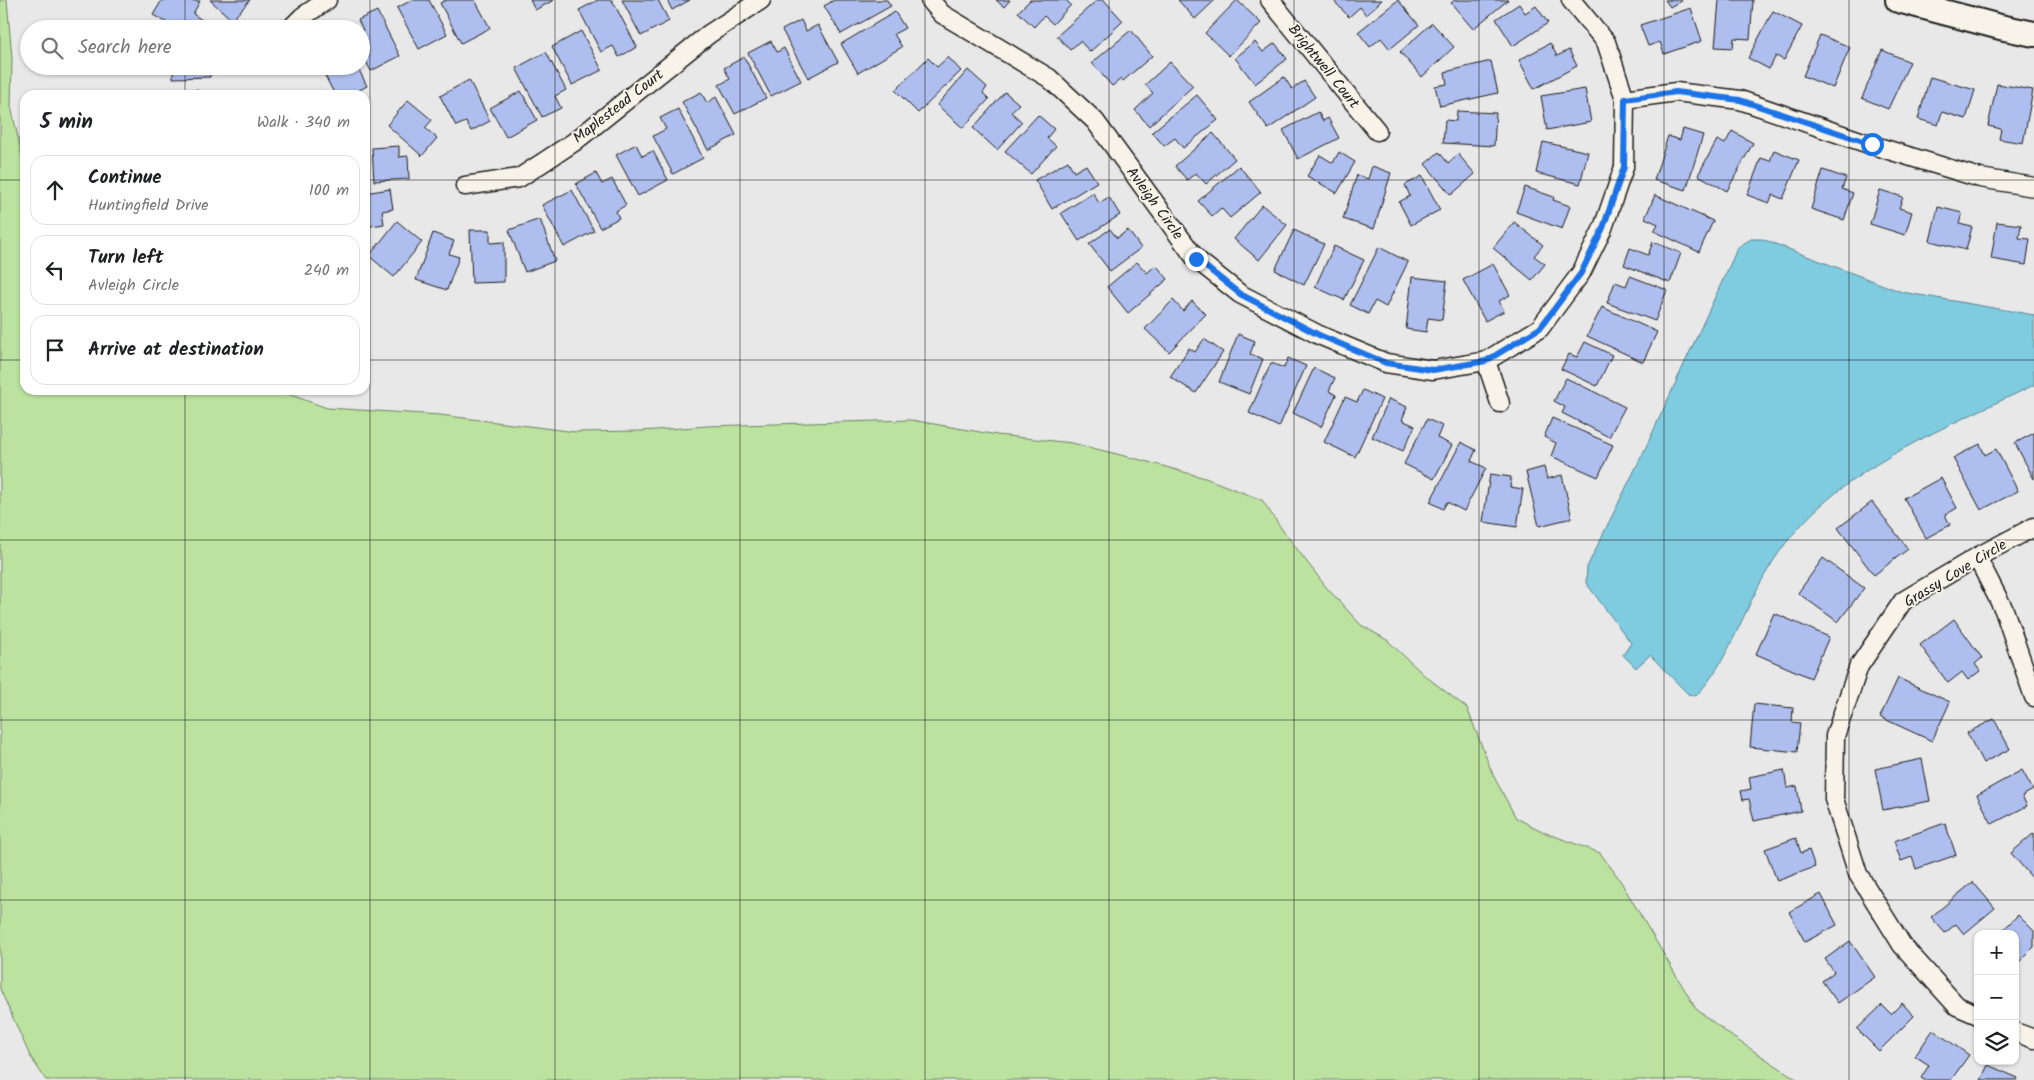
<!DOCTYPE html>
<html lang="en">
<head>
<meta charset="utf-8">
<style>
	body { margin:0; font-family:Kalam,sans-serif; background:#f2f2f2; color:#202124 }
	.controls { position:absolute; right:15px; bottom:15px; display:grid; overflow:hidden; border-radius:10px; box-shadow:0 1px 4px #0004 }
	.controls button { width:45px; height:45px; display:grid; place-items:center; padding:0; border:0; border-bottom:1px solid #e0e0e0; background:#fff; color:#202124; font:25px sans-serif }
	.stop { position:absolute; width:15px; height:15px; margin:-11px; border:4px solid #1a73e8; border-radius:50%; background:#fff }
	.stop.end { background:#1a73e8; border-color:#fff; box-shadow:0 1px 5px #0008 }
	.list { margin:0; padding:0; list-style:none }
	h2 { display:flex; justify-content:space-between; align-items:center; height:65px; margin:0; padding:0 20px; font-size:21px }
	h2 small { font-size:16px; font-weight:400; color:#757577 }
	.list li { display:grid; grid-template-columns:32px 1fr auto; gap:15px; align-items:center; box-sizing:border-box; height:70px; margin:0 10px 10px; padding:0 10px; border:1px solid #e0e0e0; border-radius:15px }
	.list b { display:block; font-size:19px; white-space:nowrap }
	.list p { margin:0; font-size:16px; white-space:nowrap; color:#757577 }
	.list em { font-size:16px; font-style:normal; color:#757577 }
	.icon { flex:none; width:28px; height:28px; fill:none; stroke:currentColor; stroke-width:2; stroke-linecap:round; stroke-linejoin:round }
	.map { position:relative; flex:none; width:2034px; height:1080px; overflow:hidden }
	.search { position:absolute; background:#fff; box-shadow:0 1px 4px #0004; left:20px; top:20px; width:350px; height:55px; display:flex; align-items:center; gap:12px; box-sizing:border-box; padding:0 18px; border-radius:28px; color:#757577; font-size:19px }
	.panel { position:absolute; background:#fff; box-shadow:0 1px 4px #0004; left:20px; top:90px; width:350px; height:305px; border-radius:15px }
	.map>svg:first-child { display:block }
	.green { fill:#bbe39f; stroke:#6c805e }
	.water { fill:#7fcbdf; stroke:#578591 }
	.building { fill:#aebeee; stroke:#1c1c1c }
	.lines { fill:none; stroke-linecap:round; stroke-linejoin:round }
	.minor-casing { stroke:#1c1c1c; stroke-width:21 }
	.secondary-casing { stroke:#1c1c1c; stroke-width:28 }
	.minor { stroke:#f7f3e8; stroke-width:18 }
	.secondary { stroke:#f7f3e8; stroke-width:24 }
	.route { stroke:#1a73e8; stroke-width:6 }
	.grid { fill:none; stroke:#1c1c1c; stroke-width:1; stroke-opacity:0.55 }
	.labels { text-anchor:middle; stroke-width:4; stroke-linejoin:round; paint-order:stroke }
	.street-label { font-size:15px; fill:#1c1c1c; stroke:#f7f3e8 }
</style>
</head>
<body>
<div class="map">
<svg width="2034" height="1080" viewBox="0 0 2034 1080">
	<rect width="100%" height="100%" fill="#e8e8e9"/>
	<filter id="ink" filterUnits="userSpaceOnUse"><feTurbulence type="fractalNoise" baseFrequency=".02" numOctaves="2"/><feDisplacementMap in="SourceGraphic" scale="10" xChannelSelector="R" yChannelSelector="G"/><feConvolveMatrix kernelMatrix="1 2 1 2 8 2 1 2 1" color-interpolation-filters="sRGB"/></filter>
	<g filter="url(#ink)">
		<polygon class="green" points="0,0 7,0 12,58 11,106 25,170 25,390 277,390 327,408 440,415 576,432 642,431 707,426 911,420 997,435 1072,443 1141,460 1205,478 1262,500 1281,528 1326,587 1361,625 1387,640 1424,675 1467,708 1493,775 1516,818 1546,833 1600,853 1618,877 1696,1009 1734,1038 1798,1080 46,1080 30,1056 0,989"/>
		<path class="water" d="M 1751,239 L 1762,239 L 1902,292 L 2034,315 L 2034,385 C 1939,431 1825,473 1769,568 C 1743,610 1730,660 1696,696 L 1688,694 L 1650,655 L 1636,668 L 1623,655 L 1631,643 L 1586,583 L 1587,567 L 1646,447 L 1738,247 Z"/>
		<g class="building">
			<polygon points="162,0 200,1 193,14 205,22 201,29 178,29 153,15"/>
			<polygon points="210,0 250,0 232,20"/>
			<polygon points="412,0 429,0 447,34 419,49 397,8"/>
			<polygon points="446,0 475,0 490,28 461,43 440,3"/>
			<polygon points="530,0 554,0 535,10"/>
			<polygon points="598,0 612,0 637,47 619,57 613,46 601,52 579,10"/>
			<polygon points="622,0 658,0 669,21 641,36"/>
			<polygon points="667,0 690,0 672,10"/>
			<polygon points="834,0 887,0 891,6 841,34 824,6"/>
			<polygon points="996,0 1010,0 1004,7"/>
			<polygon points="1030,0 1066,0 1071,5 1053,24 1044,16 1034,27 1018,12"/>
			<polygon points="1097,0 1104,0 1123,21 1090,52 1080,41 1070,50 1057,36"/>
			<polygon points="1178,0 1215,0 1195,19"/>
			<polygon points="1237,0 1261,23 1229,56 1205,33"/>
			<polygon points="1335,0 1382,0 1366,15 1360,7 1349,17 1334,1"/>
			<polygon points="1398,0 1419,25 1390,49 1381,38 1370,47 1358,32"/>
			<polygon points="1455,0 1508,0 1473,29 1451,3"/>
			<polygon points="1665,0 1682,0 1670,7"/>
			<polygon points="1719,0 1753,0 1750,39 1734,38 1733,48 1715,47"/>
			<polygon points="1519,4 1525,13 1536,6 1548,23 1513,46 1496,19"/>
			<polygon points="1691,8 1702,41 1664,54 1660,42 1648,46 1640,25"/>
			<polygon points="377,11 400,56 371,71 361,52 361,31 363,30 358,20"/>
			<polygon points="1773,11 1802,26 1784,60 1776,56 1769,69 1748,58"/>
			<polygon points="895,12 905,28 894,34 902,47 858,73 841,44"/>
			<polygon points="801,20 806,31 818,25 838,62 808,78 782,30"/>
			<polygon points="1432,23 1454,47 1422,77 1400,52"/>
			<polygon points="1131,30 1152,56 1123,81 1121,79 1112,86 1092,63"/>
			<polygon points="581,31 602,70 572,85 552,47"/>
			<polygon points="1820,35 1850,47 1833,88 1803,76"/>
			<polygon points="771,41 777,52 784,48 801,81 771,96 748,53"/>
			<polygon points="1255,42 1263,52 1275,43 1287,59 1255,84 1235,58"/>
			<polygon points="1550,43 1557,56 1569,50 1577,66 1534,89 1519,60"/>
			<polygon points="1882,50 1910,62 1888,109 1862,98"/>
			<polygon points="546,52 566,90 555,96 561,108 542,117 516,68"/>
			<polygon points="744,57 766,98 735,114 719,85 730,79 724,68"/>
			<polygon points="948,57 961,71 918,113 895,90 928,58 937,67"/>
			<polygon points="1491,61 1498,93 1440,106 1435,86 1447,84 1445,72"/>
			<polygon points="1170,62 1193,86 1149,126 1135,110 1153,93 1145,85"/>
			<polygon points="173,66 210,66 210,77 173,78"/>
			<polygon points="320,66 357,66 367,86 350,95 335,95"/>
			<polygon points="968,70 987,87 983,93 989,99 963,128 937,105"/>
			<polygon points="1284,77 1292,89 1304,81 1315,97 1268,129 1249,102"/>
			<polygon points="1930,77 1975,90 1966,119 1942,112 1938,125 1918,119"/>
			<polygon points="469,80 490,121 471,131 466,122 456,126 440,96"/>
			<polygon points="1997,84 2033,90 2023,143 1999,139 2001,129 1988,126"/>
			<polygon points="197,89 200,95 186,95"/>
			<polygon points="1585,89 1591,122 1547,130 1541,96"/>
			<polygon points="521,91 537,120 506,137 490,108"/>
			<polygon points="701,92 707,103 716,97 736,135 708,150 682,102"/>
			<polygon points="1005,92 1019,104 1011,112 1022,122 997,150 973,128"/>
			<polygon points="1197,95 1218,120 1183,148 1175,138 1164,146 1152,132"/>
			<polygon points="408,100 432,120 425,128 437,138 422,156 387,125"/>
			<polygon points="678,109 703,158 673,174 653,136 666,129 660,118"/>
			<polygon points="1457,111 1496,113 1494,146 1443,143 1445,120 1456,121"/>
			<polygon points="1318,112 1323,121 1328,118 1339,138 1298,159 1283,130"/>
			<polygon points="1038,115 1054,129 1047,138 1056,146 1031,174 1005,151"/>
			<polygon points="1683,129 1703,135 1686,190 1654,180 1668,136 1680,140"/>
			<polygon points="1732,131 1753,143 1727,191 1698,175 1717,140 1725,144"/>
			<polygon points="1213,133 1235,159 1206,184 1196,173 1187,180 1175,166"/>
			<polygon points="1543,142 1588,152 1580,184 1536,173"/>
			<polygon points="636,144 642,156 653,151 668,180 638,196 616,155"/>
			<polygon points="399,146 399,157 408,156 409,179 374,181 372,148"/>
			<polygon points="1774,150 1799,160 1783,199 1773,195 1769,203 1747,195 1761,158 1770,161"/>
			<polygon points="1339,152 1355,162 1337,193 1307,176 1320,155 1333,163"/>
			<polygon points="1439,152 1448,163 1458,154 1475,174 1451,195 1425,164"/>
			<polygon points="1068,161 1074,172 1086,165 1097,182 1052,209 1035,180"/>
			<polygon points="1239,166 1261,192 1230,218 1221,208 1212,216 1198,201"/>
			<polygon points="1372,166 1391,173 1374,229 1343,219 1357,175 1368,179"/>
			<polygon points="1823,170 1846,178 1842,189 1853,193 1844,220 1811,209"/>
			<polygon points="596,173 602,184 612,179 626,205 616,211 619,218 600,228 576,184"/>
			<polygon points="1422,176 1440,210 1411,225 1399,202 1410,196 1405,185"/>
			<polygon points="1525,187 1554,197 1553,200 1570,206 1562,229 1516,212"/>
			<polygon points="390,189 393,209 382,211 384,224 365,227 365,193"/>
			<polygon points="572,190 594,231 564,247 542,205"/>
			<polygon points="1880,190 1903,197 1899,208 1912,212 1905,235 1870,224"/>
			<polygon points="1093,193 1099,203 1109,197 1120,215 1079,241 1061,213"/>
			<polygon points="1655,195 1713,221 1699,252 1654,231 1658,224 1645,218"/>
			<polygon points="1262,205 1287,225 1259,260 1234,239"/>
			<polygon points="1938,207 1962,213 1959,224 1972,227 1966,250 1930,241"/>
			<polygon points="540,219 555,261 525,272 509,230"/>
			<polygon points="397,221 422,242 394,277 369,256"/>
			<polygon points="1514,222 1543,245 1534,256 1545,264 1532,280 1493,248"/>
			<polygon points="1997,222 2021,225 2019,238 2030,239 2026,265 1991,259"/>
			<polygon points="1110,229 1117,238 1128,230 1141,248 1110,271 1089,244"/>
			<polygon points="470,230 490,230 490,243 504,242 504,282 472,283"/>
			<polygon points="1294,230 1324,244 1304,285 1275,270"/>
			<polygon points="433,233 454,241 449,254 459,257 447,290 416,280"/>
			<polygon points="1653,242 1681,253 1670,283 1624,265 1630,248 1648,255"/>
			<polygon points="1334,246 1364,260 1344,300 1315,287"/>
			<polygon points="1379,247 1408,262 1386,307 1375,301 1368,314 1350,305"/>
			<polygon points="1137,262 1147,273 1156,265 1168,279 1128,313 1107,287"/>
			<polygon points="1493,264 1510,295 1499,301 1504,311 1485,321 1463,280"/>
			<polygon points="1630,276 1667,290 1655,321 1607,303 1615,282 1626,286"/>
			<polygon points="1412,277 1447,281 1442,320 1428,318 1426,332 1406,329"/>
			<polygon points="1173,300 1183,311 1192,301 1206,314 1169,352 1145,329"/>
			<polygon points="1602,307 1657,332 1643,362 1587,336"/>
			<polygon points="1238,334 1255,341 1250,354 1263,359 1249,394 1219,382"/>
			<polygon points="1204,339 1223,352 1196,393 1170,377 1189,348 1195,352"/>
			<polygon points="1585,342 1612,355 1597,386 1561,369 1569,354 1577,357"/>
			<polygon points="1288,358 1306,366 1279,427 1249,413 1271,363 1284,368"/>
			<polygon points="1314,368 1335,378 1329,391 1336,395 1321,427 1293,413"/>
			<polygon points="1566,378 1625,407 1609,437 1562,413 1565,407 1554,401"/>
			<polygon points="1363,390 1382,399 1355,457 1324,442 1345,397 1357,402"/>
			<polygon points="1389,399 1407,407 1402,420 1415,426 1403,451 1372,437"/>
			<polygon points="1552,418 1613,445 1598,477 1551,456 1556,443 1544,437"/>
			<polygon points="1427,419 1442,426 1437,438 1452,445 1434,479 1404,464"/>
			<polygon points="2034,433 2034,479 2015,443"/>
			<polygon points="1461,442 1476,450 1471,461 1486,468 1464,511 1447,502 1443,509 1430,502"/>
			<polygon points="1980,444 1985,455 1996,449 2018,491 1981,510 1953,458"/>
			<polygon points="1544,467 1547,479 1562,475 1572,518 1539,526 1526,472"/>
			<polygon points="1490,474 1511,477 1510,487 1523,489 1517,527 1483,522"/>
			<polygon points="1941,478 1957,508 1945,515 1950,525 1926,538 1904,498"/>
			<polygon points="1872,502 1908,549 1874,575 1838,528"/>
			<polygon points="1823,558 1864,588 1838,622 1798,593"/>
			<polygon points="1774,613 1829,637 1811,678 1756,654"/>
			<polygon points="1954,619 1982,658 1975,664 1980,671 1968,680 1962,672 1948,683 1920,645"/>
			<polygon points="1898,678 1950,702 1932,741 1880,717"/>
			<polygon points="1754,704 1793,708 1792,722 1800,723 1797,752 1750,747"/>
			<polygon points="1994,719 2010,749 1983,763 1967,733"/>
			<polygon points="1922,759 1930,801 1883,810 1875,769"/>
			<polygon points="1784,770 1787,788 1797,786 1801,811 1754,821 1749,799 1743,800 1741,791 1751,789 1749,777"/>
			<polygon points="2022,770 2033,790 2022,796 2027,806 1992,824 1977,795"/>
			<polygon points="1945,823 1956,855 1916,869 1912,857 1901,861 1894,841"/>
			<polygon points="2034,833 2034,877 2033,879 2011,853"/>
			<polygon points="1796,838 1801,853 1809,850 1815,867 1777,881 1765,849"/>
			<polygon points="1973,882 1995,908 1964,934 1956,924 1945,933 1931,917"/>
			<polygon points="1821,894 1837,925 1805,942 1789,912"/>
			<polygon points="2018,915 2034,931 2034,947 2015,966 2015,934 1999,934"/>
			<polygon points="1850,941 1875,977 1838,1003 1822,981 1834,972 1825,959"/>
			<polygon points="1902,1003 1914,1016 1879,1051 1857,1029 1882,1005 1891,1014"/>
			<polygon points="1933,1030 1969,1055 1951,1080 1924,1080 1921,1078 1929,1065 1915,1056"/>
			<polygon points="1988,1065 2018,1078 2017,1080 1981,1080"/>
		</g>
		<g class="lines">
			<g class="minor-casing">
				<g id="minor">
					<polyline points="930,0 942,14 1049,78 1095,121 1196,259 1240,294 1319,335 1386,363 1433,370 1486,361 1540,328 1581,273 1603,228 1624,167 1625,99 1606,42 1571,0"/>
					<polyline points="1270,0 1377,131"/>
					<polyline points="290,29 302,17 327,0"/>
					<polyline points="1625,99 1676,92 1740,100 1872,145 1980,178 2034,187"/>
					<polyline points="465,186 519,178 574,142 709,34 761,0"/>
					<polyline points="1486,361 1500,403"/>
					<polyline points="1977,557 2004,610 2034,697"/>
					<polyline points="1978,1015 1957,1006 1902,945 1858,874 1834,799 1835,736 1859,666 1903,601 1977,557 2034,527"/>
					<polyline points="2015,1032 2034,1039"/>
				</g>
			</g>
			<g class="secondary-casing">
				<polyline id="secondary" points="1898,0 2000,27 2034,34"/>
			</g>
			<use href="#minor" class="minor"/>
			<use href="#secondary" class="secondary"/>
		</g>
	</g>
	<g class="lines" filter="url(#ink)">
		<polyline class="route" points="1196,259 1240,294 1319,335 1386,363 1433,370 1486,361 1540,328 1581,273 1603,228 1624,167 1625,99 1676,92 1740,100 1872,144"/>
	</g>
	<path class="grid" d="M 185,0 L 185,29M 370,0 L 370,1080M 555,0 L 555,1080M 740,0 L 740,1080M 925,0 L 925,1080M 1109,0 L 1109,1080M 1294,0 L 1294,1080M 1479,0 L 1479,1080M 1664,0 L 1664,1080M 1849,0 L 1849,1080M 185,66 L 185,95M 0,180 L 25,180M 365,180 L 2034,180M 0,360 L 25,360M 365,360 L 2034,360M 185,390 L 185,1080M 0,540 L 2034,540M 0,720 L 2034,720M 0,900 L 2034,900"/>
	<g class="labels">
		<g class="street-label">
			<text transform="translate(1324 66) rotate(51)" y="5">Brightwell Court</text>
			<text transform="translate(618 106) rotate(-38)" y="5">Maplestead Court</text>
			<text transform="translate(1155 203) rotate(54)" y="5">Avleigh Circle</text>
			<text transform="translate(1955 573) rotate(-31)" y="5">Grassy Cove Circle</text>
		</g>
	</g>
</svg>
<div class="controls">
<button>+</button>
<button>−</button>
<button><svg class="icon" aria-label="layers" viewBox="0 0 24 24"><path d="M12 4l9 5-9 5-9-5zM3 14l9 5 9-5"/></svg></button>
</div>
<div class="stop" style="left:1872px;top:144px"></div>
<div class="stop end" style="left:1196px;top:259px"></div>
<div class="search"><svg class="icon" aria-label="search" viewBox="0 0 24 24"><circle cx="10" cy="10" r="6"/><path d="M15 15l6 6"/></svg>Search here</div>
<section class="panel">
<h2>5 min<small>Walk · 340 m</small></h2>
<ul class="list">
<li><svg class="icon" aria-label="ahead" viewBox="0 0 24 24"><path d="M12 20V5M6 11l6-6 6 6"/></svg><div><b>Continue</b><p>Huntingfield Drive</p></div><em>100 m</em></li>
<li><svg class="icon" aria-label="left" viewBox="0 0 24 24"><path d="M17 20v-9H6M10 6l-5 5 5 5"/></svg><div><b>Turn left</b><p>Avleigh Circle</p></div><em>240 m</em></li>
<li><svg class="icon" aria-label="arrive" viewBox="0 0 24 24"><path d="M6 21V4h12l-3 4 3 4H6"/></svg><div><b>Arrive at destination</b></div></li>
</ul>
</section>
</div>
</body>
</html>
